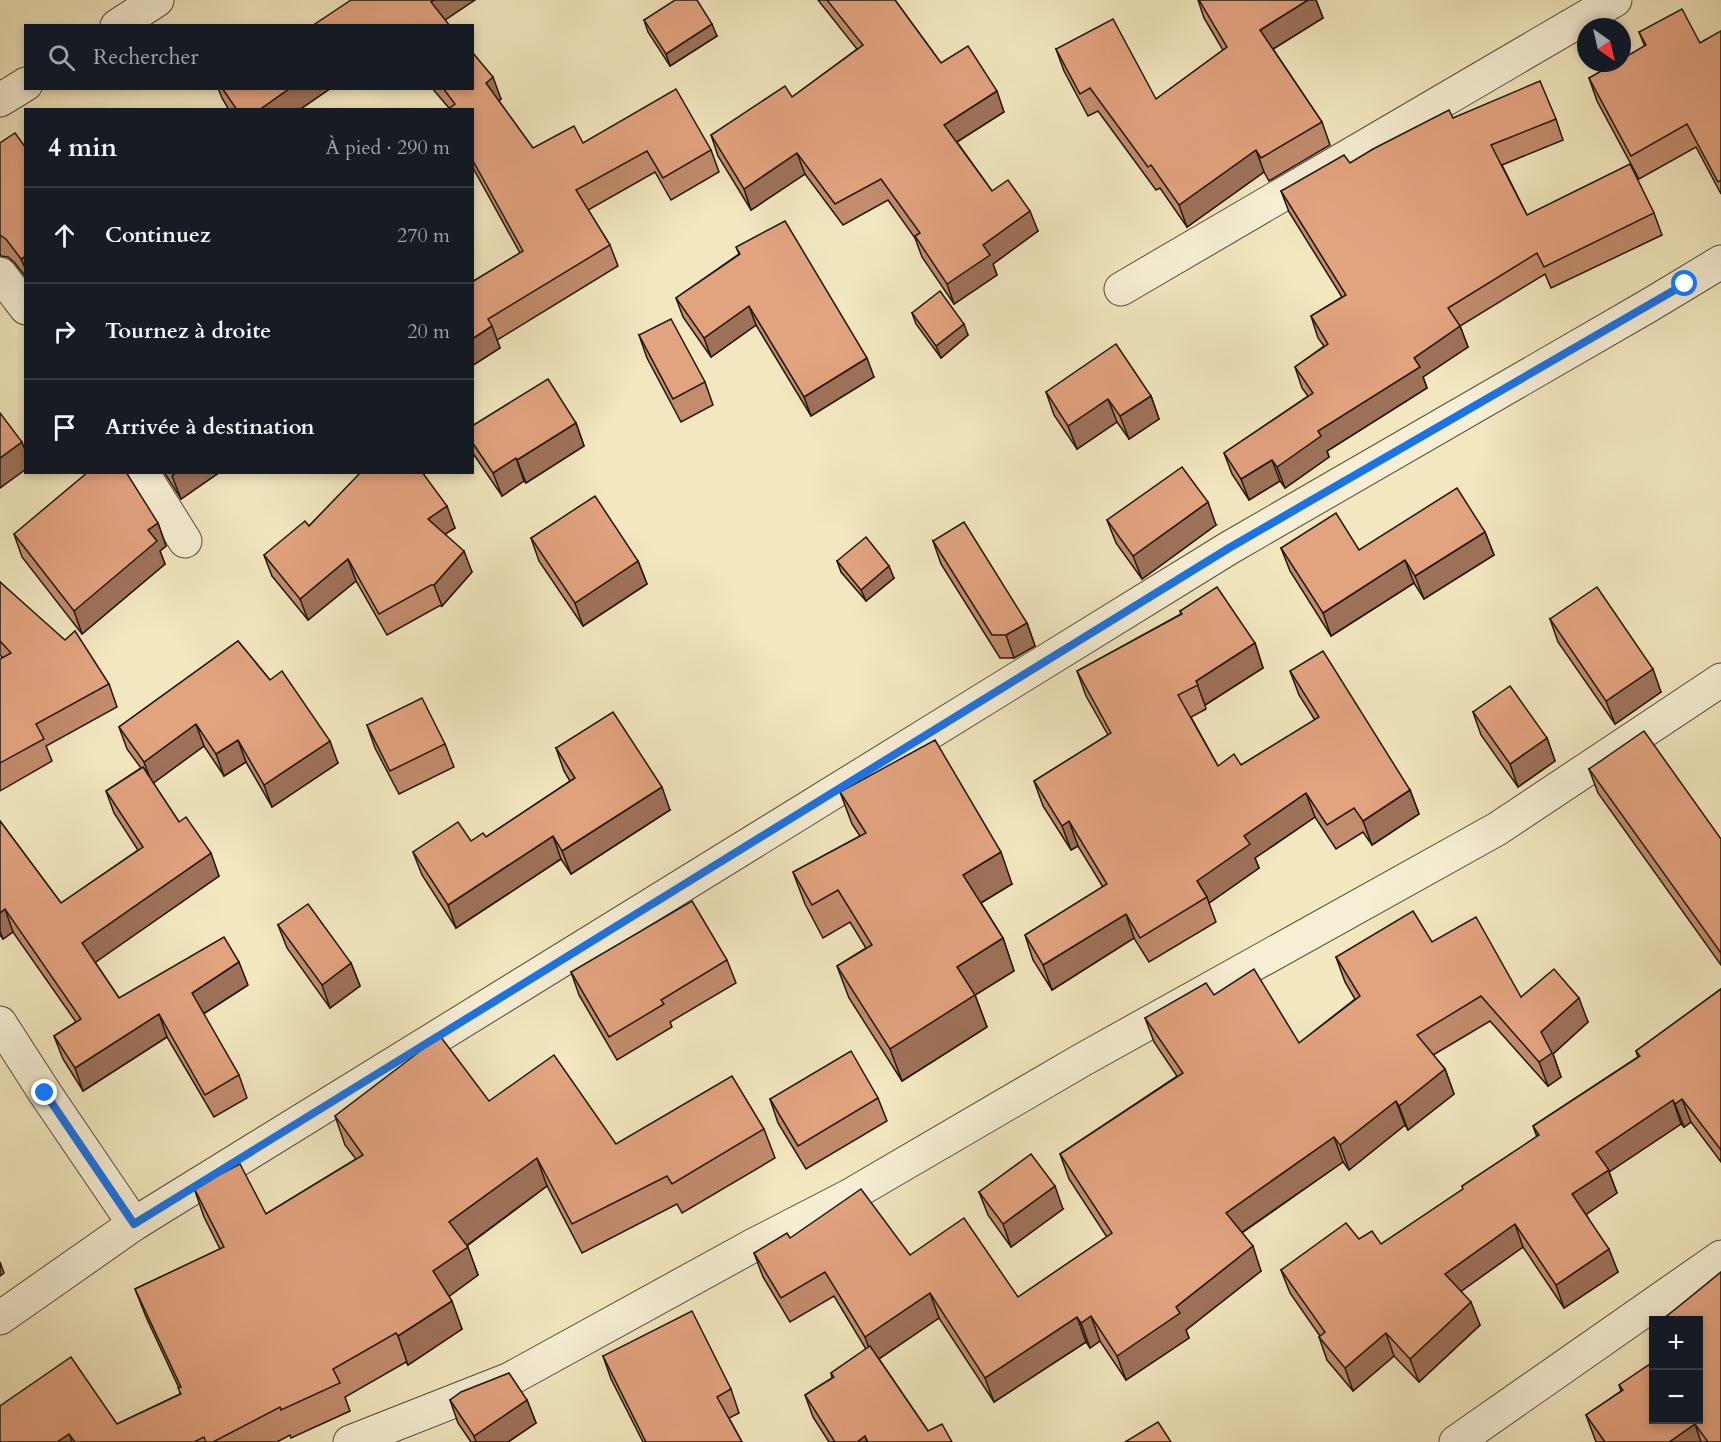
<!DOCTYPE html>
<html lang="fr">
<head>
<meta charset="utf-8">
<style>
	body { margin:0; font-family:Cardo,serif; background:#242831; color:#f1f3f6 }
	.controls { position:absolute; right:18px; bottom:18px; display:grid; overflow:hidden; border-radius:0px; box-shadow:0 3px 9px #0003 }
	.controls button { width:54px; height:54px; display:grid; place-items:center; padding:0; border:0; border-bottom:2px solid #363941; background:#171b24; color:#f1f3f6; font:30px sans-serif }
	.compass { position:absolute; left:1577px; top:18px; width:54px; height:54px; border-radius:50%; background:#171b24; box-shadow:0 3px 9px #0003; rotate:146deg }
	.stop { position:absolute; width:18px; height:18px; margin:-14px; border:4px solid #1a73e8; border-radius:50%; background:#fff }
	.stop.end { background:#1a73e8; border-color:#fff; box-shadow:0 2px 6px #0008 }
	.list { margin:0; padding:0; list-style:none }
	h2 { display:flex; justify-content:space-between; align-items:center; height:78px; margin:0; padding:0 24px; font-size:26px }
	h2 small { font-size:20px; font-weight:400; color:#9ea1a6 }
	.list li { display:grid; grid-template-columns:39px 1fr auto; gap:18px; align-items:center; box-sizing:border-box; height:96px; padding:0 24px; border-top:2px solid #363941 }
	.list b { display:block; font-size:22px; white-space:nowrap }
	.list em { font-size:20px; font-style:normal; color:#9ea1a6 }
	.icon { flex:none; width:33px; height:33px; fill:none; stroke:currentColor; stroke-width:2; stroke-linecap:round; stroke-linejoin:round }
	.map { position:relative; flex:none; width:1721px; height:1442px; overflow:hidden }
	.search { position:absolute; background:#171b24; box-shadow:0 3px 9px #0003; left:24px; top:24px; width:450px; height:66px; display:flex; align-items:center; gap:15px; box-sizing:border-box; padding:0 21px; border-radius:0px; color:#9ea1a6; font-size:22px }
	.panel { position:absolute; background:#171b24; box-shadow:0 3px 9px #0003; left:24px; top:108px; width:450px; height:366px; border-radius:0px }
	.map>svg:first-child { display:block }
	.lines { fill:none; stroke-linecap:round; stroke-linejoin:round }
	.minor-casing { stroke:#544a3a; stroke-width:35 }
	.minor { stroke:#f7efd5; stroke-width:33 }
	.wall { fill:#c28c6d; stroke:#20160e; stroke-width:1.5 }
	.shaded-wall { fill:#9e7259; stroke:#20160e; stroke-width:1.5 }
	.building { fill:#e2a37f; stroke:#20160e; stroke-width:1.5 }
	.route { stroke:#1a73e8; stroke-width:8 }
</style>
</head>
<body>
<div class="map">
<svg width="1721" height="1442" viewBox="0 0 1721 1442">
	<rect width="100%" height="100%" fill="#f2e7bf"/>
	<filter id="stains"><feTurbulence type="fractalNoise" baseFrequency=".00333" numOctaves="4"/><feColorMatrix values="0 0 0 0 .2 0 0 0 0 .09 0 0 0 0 .02 0 0 0 .5 -.17"/></filter>
	<radialGradient id="worn" r=".72"><stop offset=".6" stop-color="#630" stop-opacity="0"/><stop offset="1" stop-color="#630" stop-opacity=".3"/></radialGradient>
	<g class="lines">
		<g class="minor-casing">
			<g id="minor">
				<polyline points="117,26 157,0"/>
				<polyline points="0,100 26,84"/>
				<polyline points="0,274 26,308"/>
				<polyline points="1121,289 1615,0"/>
				<polyline points="142,472 185,541"/>
				<polyline points="0,1023 45,1093 134,1224"/>
				<polyline points="0,1318 134,1224 1229,548 1648,306 1721,262"/>
				<polyline points="350,1442 510,1379 752,1246 849,1196 1082,1060 1497,829 1721,680"/>
				<polyline points="1456,1442 1721,1257"/>
			</g>
		</g>
		<use href="#minor" class="minor"/>
	</g>
	<g class="wall">
		<polygon points="818,0 895,0 941,63 1004,112 957,142 992,191 1038,231 993,264 997,275 954,304 922,257 915,238 888,200 843,225 805,174 751,210 718,156 711,135 792,97 857,49"/>
		<polygon points="1198,0 1316,0 1323,18 1273,49 1322,122 1330,145 1269,181 1264,172 1187,227 1160,188 1156,190 1098,111 1088,116 1064,71 1056,49 1156,99 1223,50 1204,18"/>
		<polygon points="644,20 717,36 670,66 648,32"/>
		<polygon points="1721,31 1721,194 1696,147 1639,179 1597,101 1589,78 1645,47 1639,32 1700,43"/>
		<polygon points="218,88 331,88 299,110 229,110 222,98"/>
		<polygon points="432,88 472,88 501,99 499,101 533,148 583,143 711,150 719,172 671,200 655,172 588,210 610,245 618,266 497,340 500,348 472,366 472,282 520,253 472,166 472,110 449,108"/>
		<polygon points="1453,118 1556,119 1563,140 1502,165 1527,215 1654,213 1662,235 1551,288 1545,274 1460,326 1468,347 1423,377 1427,388 1327,451 1329,457 1285,488 1280,481 1249,500 1232,474 1224,453 1308,396 1302,388 1295,367 1324,346 1318,338 1311,316 1342,297 1289,212 1281,191 1350,163"/>
		<polygon points="0,143 26,148 26,277 14,262 8,257 1,256 0,254"/>
		<polygon points="736,247 874,377 811,416 756,325 711,357 683,317 676,298 739,254"/>
		<polygon points="912,313 968,335 941,358 916,324"/>
		<polygon points="639,335 705,382 713,405 681,422 647,358"/>
		<polygon points="1046,392 1151,396 1159,419 1129,439 1117,422 1077,449 1054,415"/>
		<polygon points="576,423 584,446 526,483 524,481 502,496 472,452 472,426"/>
		<polygon points="164,472 220,472 181,499"/>
		<polygon points="358,472 422,472 455,528 445,534 472,572 442,606 439,606 387,635 356,581 308,620 272,576 264,555 309,526 359,475"/>
		<polygon points="1107,520 1216,525 1142,579 1116,543"/>
		<polygon points="158,523 166,546 160,551 165,564 82,634 22,557 14,534"/>
		<polygon points="1485,532 1494,555 1424,599 1414,583 1331,636 1290,571 1281,548 1359,550"/>
		<polygon points="531,538 638,561 647,584 583,626 539,561"/>
		<polygon points="933,541 1027,623 1035,646 1014,658 1000,658 941,564"/>
		<polygon points="837,561 894,578 866,601 841,572"/>
		<polygon points="0,582 109,684 117,707 46,746 52,761 0,791 0,659 3,658 0,655"/>
		<polygon points="1180,611 1255,643 1263,668 1205,705 1206,709 1191,717 1218,766 1241,765 1315,720 1299,695 1290,671 1410,790 1419,814 1372,845 1363,832 1336,849 1315,817 1255,858 1259,868 1209,903 1216,922 1149,962 1134,938 1052,990 1033,960 1025,935 1103,887 1078,846 1071,850 1043,806 1034,781 1108,735 1086,696 1077,671 1181,614"/>
		<polygon points="1550,619 1661,692 1615,724 1558,642"/>
		<polygon points="238,641 338,763 272,807 246,762 224,776 204,746 153,783 179,822 219,876 95,962 119,998 248,985 203,1014 239,1075 247,1098 214,1117 167,1037 83,1091 63,1059 54,1036 76,1022 13,932 3,939 0,935 0,821 61,903 138,850 114,813 106,791 141,768 127,749 119,727"/>
		<polygon points="1473,712 1547,738 1555,761 1518,787 1481,735"/>
		<polygon points="367,725 445,744 454,767 399,794 375,748"/>
		<polygon points="556,748 670,810 571,874 561,859 456,928 422,875 413,852 471,841 486,837 570,781 564,771"/>
		<polygon points="1589,769 1721,839 1721,965 1598,793"/>
		<polygon points="840,792 1012,884 981,903 1003,938 1014,971 975,995 987,1027 902,1081 849,998 837,966 866,948 850,922 823,938 805,904 793,872 860,836 852,824"/>
		<polygon points="278,925 351,963 360,986 330,1008 287,948"/>
		<polygon points="1432,942 1521,997 1588,1022 1553,1054 1561,1077 1548,1086 1490,1021 1433,1055 1445,1069 1454,1094 1408,1130 1405,1125 1349,1170 1343,1162 1242,1233 1261,1271 1186,1330 1189,1338 1126,1380 1100,1341 1090,1348 1086,1342 994,1402 939,1318 879,1359 928,1431 952,1442 829,1442 813,1417 805,1395 832,1378 831,1373 866,1349 834,1296 790,1322 763,1277 754,1253 790,1238 910,1255 1018,1297 1107,1237 1069,1179 1060,1154 1177,1076 1154,1042 1145,1018 1214,995 1299,1043 1355,999 1345,982 1336,957"/>
		<polygon points="727,960 736,983 670,1022 672,1027 617,1060 579,995 571,972"/>
		<polygon points="1721,989 1721,1162 1691,1122 1684,1127 1681,1124 1609,1172 1617,1193 1586,1214 1618,1272 1564,1308 1523,1247 1461,1291 1480,1325 1419,1382 1394,1356 1353,1391 1327,1360 1319,1337 1320,1336 1290,1293 1281,1270 1359,1239 1381,1244 1463,1189 1462,1186 1537,1137 1533,1126 1638,1057 1636,1051"/>
		<polygon points="878,1098 887,1121 806,1169 778,1123 770,1099"/>
		<polygon points="489,1101 616,1144 764,1129 775,1158 682,1213 677,1204 582,1253 547,1186 467,1246 478,1275 449,1296 462,1329 408,1365 406,1362 345,1397 350,1411 291,1438 290,1435 277,1442 0,1442 117,1424 180,1394 179,1388 146,1317 135,1289 220,1249 204,1217 194,1188 266,1214 356,1159 345,1145 335,1116"/>
		<polygon points="979,1192 1063,1209 1011,1247 988,1215"/>
		<polygon points="1721,1272 1721,1442 1596,1442 1586,1415 1621,1391 1619,1385 1653,1419"/>
		<polygon points="603,1356 731,1389 739,1413 729,1418 742,1442 643,1442 611,1379"/>
		<polygon points="450,1400 527,1400 536,1423 508,1442 471,1442 458,1423"/>
	</g>
	<g class="shaded-wall">
		<polygon points="434,0 475,0 439,24 431,2"/>
		<polygon points="1308,0 1316,0 1323,18 1268,52 1260,30"/>
		<polygon points="712,24 717,36 670,66 666,54"/>
		<polygon points="493,77 501,99 494,104 486,83"/>
		<polygon points="290,88 331,88 299,110 259,110"/>
		<polygon points="997,91 1004,112 952,145 944,125"/>
		<polygon points="1256,150 1264,172 1187,227 1179,205"/>
		<polygon points="797,153 805,174 751,210 744,189"/>
		<polygon points="1030,211 1038,231 993,264 997,275 954,304 947,284 983,245"/>
		<polygon points="26,256 26,270 21,259"/>
		<polygon points="749,306 756,325 711,357 704,338"/>
		<polygon points="964,324 968,335 941,358 936,346"/>
		<polygon points="492,326 500,348 472,366 472,339"/>
		<polygon points="1460,326 1468,347 1423,377 1427,388 1327,451 1329,457 1285,488 1277,467 1318,431 1414,358"/>
		<polygon points="867,358 874,377 811,416 804,397"/>
		<polygon points="1151,396 1159,419 1129,439 1120,416"/>
		<polygon points="1108,399 1117,422 1077,449 1068,426"/>
		<polygon points="576,423 584,446 526,483 517,460"/>
		<polygon points="22,442 26,453 26,469 0,488 0,458"/>
		<polygon points="516,458 524,481 502,496 493,473"/>
		<polygon points="1272,460 1280,481 1249,500 1241,479"/>
		<polygon points="177,472 220,472 181,499 172,476"/>
		<polygon points="1208,502 1216,525 1142,579 1133,556"/>
		<polygon points="447,506 455,528 436,540 428,519"/>
		<polygon points="158,523 166,546 160,551 165,564 82,634 74,611 148,530"/>
		<polygon points="1485,532 1494,555 1424,599 1415,576"/>
		<polygon points="464,551 472,572 442,606 434,585"/>
		<polygon points="348,559 356,581 308,620 300,599"/>
		<polygon points="1405,560 1414,583 1331,636 1323,613"/>
		<polygon points="638,561 647,584 583,626 575,603"/>
		<polygon points="889,566 894,578 866,601 861,590"/>
		<polygon points="1027,623 1035,646 1014,658 1006,635"/>
		<polygon points="1255,643 1263,668 1205,705 1196,681"/>
		<polygon points="1653,669 1661,692 1615,724 1606,701"/>
		<polygon points="196,724 204,746 152,784 144,762"/>
		<polygon points="1547,738 1555,761 1518,787 1510,764"/>
		<polygon points="238,740 246,762 224,776 216,754"/>
		<polygon points="330,741 338,763 272,807 264,785"/>
		<polygon points="662,787 670,810 571,874 562,851"/>
		<polygon points="1410,790 1419,814 1372,845 1363,821"/>
		<polygon points="1306,793 1315,817 1255,858 1259,868 1209,903 1207,897 1197,881 1244,836"/>
		<polygon points="1069,821 1078,846 1071,850 1062,826"/>
		<polygon points="553,836 561,859 456,928 448,905"/>
		<polygon points="1001,852 1012,884 974,907 963,875"/>
		<polygon points="211,853 219,876 90,966 82,943"/>
		<polygon points="5,909 13,932 3,939 0,931 0,913"/>
		<polygon points="1126,914 1134,938 1052,990 1043,965"/>
		<polygon points="1003,938 1014,971 975,995 987,1027 902,1081 890,1049 957,967"/>
		<polygon points="239,962 248,985 200,1016 192,993"/>
		<polygon points="351,963 360,986 330,1008 322,985"/>
		<polygon points="1579,998 1588,1022 1553,1054 1561,1077 1548,1086 1539,1062 1541,1032"/>
		<polygon points="159,1014 167,1037 83,1091 75,1068"/>
		<polygon points="1445,1069 1454,1094 1408,1130 1399,1106"/>
		<polygon points="1682,1099 1691,1122 1684,1127 1675,1104"/>
		<polygon points="1673,1100 1681,1124 1609,1172 1617,1193 1581,1218 1572,1194 1596,1152"/>
		<polygon points="1396,1101 1405,1125 1349,1170 1340,1145"/>
		<polygon points="1334,1137 1343,1162 1235,1237 1226,1213"/>
		<polygon points="537,1158 547,1186 459,1251 449,1222"/>
		<polygon points="1055,1186 1063,1209 1011,1247 1003,1224"/>
		<polygon points="1515,1224 1523,1247 1453,1297 1445,1274"/>
		<polygon points="1253,1246 1261,1271 1186,1330 1189,1338 1126,1380 1117,1356 1176,1307"/>
		<polygon points="468,1247 478,1275 444,1300 433,1271"/>
		<polygon points="1609,1249 1618,1272 1564,1308 1556,1285"/>
		<polygon points="0,1262 4,1273 0,1276"/>
		<polygon points="930,1293 939,1318 874,1362 865,1337"/>
		<polygon points="452,1301 462,1329 408,1365 398,1336"/>
		<polygon points="1471,1302 1480,1325 1419,1382 1410,1359"/>
		<polygon points="1091,1316 1100,1341 1090,1348 1081,1323"/>
		<polygon points="1077,1317 1086,1342 994,1402 985,1378"/>
		<polygon points="1386,1333 1394,1356 1353,1391 1345,1368"/>
		<polygon points="527,1400 536,1423 508,1442 476,1442 474,1436"/>
		<polygon points="1695,1424 1701,1442 1669,1442"/>
		<polygon points="69,1434 72,1442 57,1442"/>
		<polygon points="865,1436 867,1442 857,1442"/>
	</g>
	<g class="building">
		<polygon points="351,0 434,0 431,2 450,26 312,26"/>
		<polygon points="675,0 697,0 712,24 666,54 644,20"/>
		<polygon points="827,0 895,0 941,63 968,46 997,91 944,125 992,191 1008,180 1030,211 983,245 990,255 947,284 915,236 920,233 881,179 835,204 797,153 744,189 711,135 785,86 792,97 863,45"/>
		<polygon points="1199,0 1308,0 1260,30 1322,122 1261,158 1256,150 1179,205 1151,165 1148,167 1090,88 1080,94 1056,49 1113,19 1156,99 1227,47"/>
		<polygon points="1682,9 1700,43 1721,31 1721,180 1718,182 1687,124 1631,156 1589,78 1615,63 1622,63 1622,59 1646,45 1639,32"/>
		<polygon points="472,52 493,77 486,83 533,148 574,126 583,143 676,89 711,150 663,178 647,151 576,190 610,245 488,319 492,326 472,339 472,282 523,251 472,159 472,110 447,110 455,104 443,88 472,88"/>
		<polygon points="1540,81 1556,119 1491,145 1527,215 1630,164 1654,213 1544,267 1537,253 1448,308 1460,326 1414,358 1420,367 1318,431 1321,436 1277,467 1272,460 1241,479 1224,453 1313,393 1295,367 1328,344 1311,316 1346,295 1281,191 1344,155 1350,163 1373,149 1449,110 1453,118"/>
		<polygon points="222,88 290,88 259,110 237,110"/>
		<polygon points="15,133 26,148 26,256 21,259 6,239 0,235 0,143"/>
		<polygon points="785,221 867,358 804,397 749,306 704,338 676,298 740,254 736,247"/>
		<polygon points="940,291 964,324 936,346 912,313"/>
		<polygon points="671,319 705,382 673,399 639,335"/>
		<polygon points="1116,344 1151,396 1120,416 1108,399 1068,426 1046,392"/>
		<polygon points="548,379 576,423 517,460 516,458 493,473 472,442 472,426"/>
		<polygon points="0,413 22,442 0,458"/>
		<polygon points="1182,467 1208,502 1133,556 1107,520"/>
		<polygon points="88,472 126,472 158,523 148,530 157,541 74,611 14,534"/>
		<polygon points="361,472 422,472 447,506 428,519 464,551 434,585 431,585 379,614 348,559 300,599 264,555 305,521 309,526"/>
		<polygon points="1457,488 1485,532 1415,576 1405,560 1323,613 1281,548 1336,513 1359,550"/>
		<polygon points="595,496 638,561 575,603 531,538"/>
		<polygon points="964,522 1027,623 1006,635 992,635 933,541"/>
		<polygon points="866,537 889,566 861,590 837,561"/>
		<polygon points="0,582 65,640 75,631 109,684 36,724 44,739 0,763 0,659 11,653 0,641"/>
		<polygon points="1217,587 1255,643 1196,681 1198,685 1178,695 1218,766 1234,754 1241,765 1319,717 1290,671 1323,651 1410,790 1363,821 1354,808 1327,825 1306,793 1244,836 1250,844 1197,881 1207,897 1140,938 1126,914 1043,965 1025,935 1107,884 1069,821 1062,826 1034,781 1111,733 1077,671 1182,614 1180,611"/>
		<polygon points="1597,587 1653,669 1606,701 1550,619"/>
		<polygon points="238,641 270,680 282,671 330,741 264,785 238,740 216,754 196,724 144,762 119,727"/>
		<polygon points="1510,686 1547,738 1510,764 1473,712"/>
		<polygon points="422,698 445,744 390,771 367,725"/>
		<polygon points="613,712 662,787 562,851 553,836 448,905 413,852 458,822 471,841 483,833 486,837 575,778 556,748"/>
		<polygon points="1644,731 1721,839 1721,953 1589,769"/>
		<polygon points="935,740 1001,852 963,875 1003,938 957,967 975,995 890,1049 837,966 872,945 838,890 812,905 793,872 866,833 840,792"/>
		<polygon points="143,767 179,822 186,817 211,853 82,943 119,998 224,937 239,962 192,993 239,1075 205,1095 159,1014 75,1068 54,1036 81,1019 5,909 0,913 0,821 61,903 143,847 106,791"/>
		<polygon points="692,901 727,960 661,1000 664,1004 609,1037 571,972"/>
		<polygon points="308,904 351,963 322,985 278,925"/>
		<polygon points="1413,911 1432,942 1476,917 1521,997 1554,969 1579,998 1541,1032 1552,1053 1539,1062 1481,996 1417,1035 1445,1069 1399,1106 1396,1101 1340,1145 1334,1137 1226,1213 1253,1246 1176,1307 1180,1313 1117,1356 1091,1316 1081,1323 1077,1317 985,1378 930,1293 865,1337 825,1272 781,1298 754,1253 787,1233 790,1238 861,1189 910,1255 964,1218 1018,1297 1112,1233 1060,1154 1183,1073 1145,1018 1206,983 1214,995 1254,969 1299,1043 1360,996 1336,957"/>
		<polygon points="1721,989 1721,1150 1682,1099 1675,1104 1673,1100 1596,1152 1609,1170 1572,1194 1609,1249 1556,1285 1515,1224 1445,1274 1471,1302 1410,1359 1386,1333 1345,1368 1319,1337 1325,1332 1281,1270 1346,1223 1359,1239 1372,1231 1381,1244 1463,1189 1462,1186 1539,1135 1533,1126 1640,1056 1636,1051"/>
		<polygon points="440,1036 489,1101 554,1055 616,1144 732,1076 764,1129 672,1184 667,1176 572,1224 537,1158 449,1222 468,1247 433,1271 452,1301 398,1336 396,1333 333,1369 340,1383 281,1410 280,1407 213,1442 206,1442 204,1437 194,1442 75,1442 69,1434 57,1442 0,1442 0,1406 71,1357 117,1424 181,1394 178,1388 181,1387 135,1289 224,1247 194,1188 240,1164 266,1214 363,1155 335,1116"/>
		<polygon points="851,1051 878,1098 798,1146 770,1099"/>
		<polygon points="1031,1154 1055,1186 1003,1224 979,1192"/>
		<polygon points="1721,1272 1721,1442 1708,1442 1695,1424 1669,1442 1605,1442 1586,1415 1623,1390 1619,1385 1653,1362 1653,1419 1698,1419 1698,1320 1662,1320"/>
		<polygon points="692,1311 731,1389 717,1397 742,1442 646,1442 603,1356"/>
		<polygon points="870,1346 928,1431 942,1424 952,1442 868,1442 865,1436 857,1442 835,1442 805,1395 834,1377 831,1373"/>
		<polygon points="509,1373 527,1400 474,1436 450,1400 461,1392"/>
		<polygon points="1158,1422 1171,1442 1125,1442"/>
	</g>
	<g class="lines">
		<polyline class="route" points="45,1093 134,1224 1229,548 1685,284"/>
	</g>
	<rect width="100%" height="100%" filter="url(#stains)"/>
	<rect width="100%" height="100%" fill="url(#worn)"/>
</svg>
<div class="controls">
<button>+</button>
<button>−</button>
</div>
<svg class="compass" viewBox="-18 -18 36 36"><path d="M0-13l5 13h-10z" fill="#e53935"/><path d="M0 13l5-13h-10z" fill="#9ea1a6"/></svg>
<div class="stop" style="left:1685px;top:284px"></div>
<div class="stop end" style="left:45px;top:1093px"></div>
<div class="search"><svg class="icon" aria-label="search" viewBox="0 0 24 24"><circle cx="10" cy="10" r="6"/><path d="M15 15l6 6"/></svg>Rechercher</div>
<section class="panel">
<h2>4 min<small>À pied · 290 m</small></h2>
<ul class="list">
<li><svg class="icon" aria-label="ahead" viewBox="0 0 24 24"><path d="M12 20V5M6 11l6-6 6 6"/></svg><div><b>Continuez</b></div><em>270 m</em></li>
<li><svg class="icon" aria-label="right" viewBox="0 0 24 24"><path d="M7 20v-9h11M14 6l5 5-5 5"/></svg><div><b>Tournez à droite</b></div><em>20 m</em></li>
<li><svg class="icon" aria-label="arrive" viewBox="0 0 24 24"><path d="M6 21V4h12l-3 4 3 4H6"/></svg><div><b>Arrivée à destination</b></div></li>
</ul>
</section>
</div>
</body>
</html>
